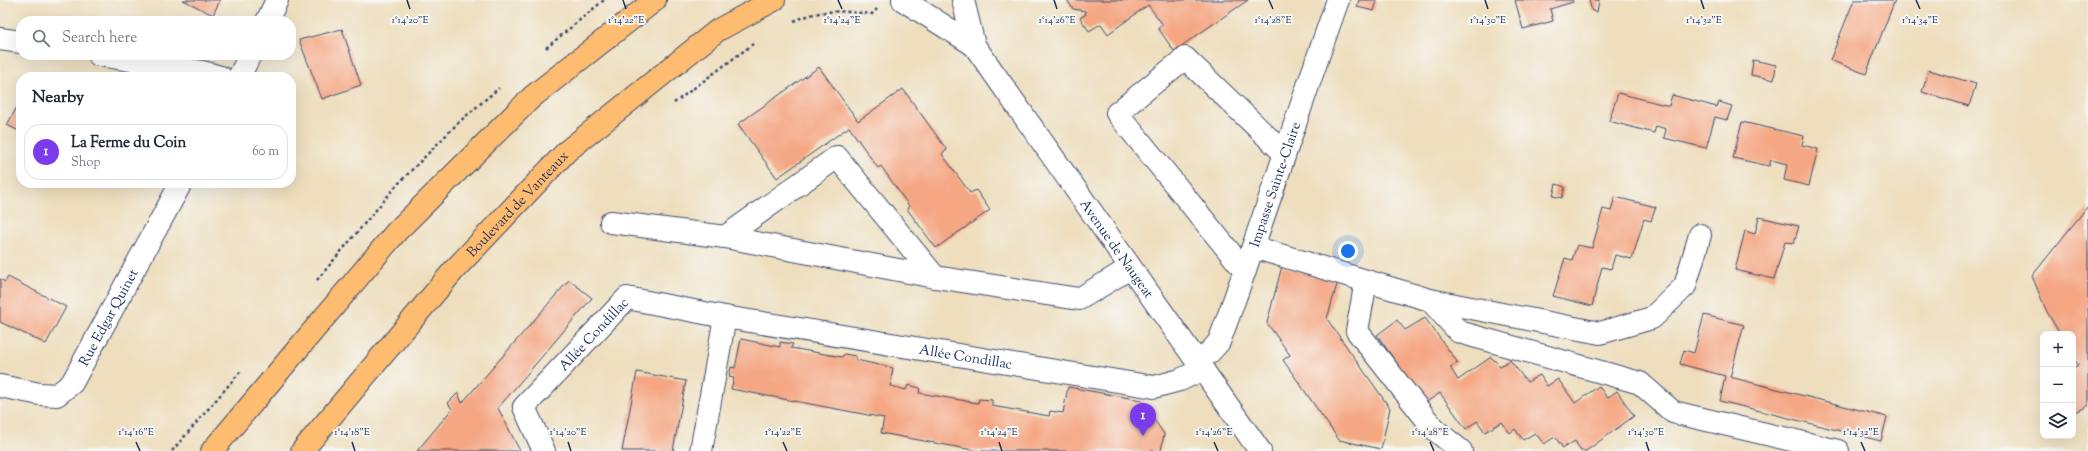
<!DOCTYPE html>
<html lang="en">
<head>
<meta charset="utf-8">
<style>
	body { margin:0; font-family:"Sorts Mill Goudy",serif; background:#f2f2f3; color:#1f2937 }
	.controls { position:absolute; right:12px; bottom:12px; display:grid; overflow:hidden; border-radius:8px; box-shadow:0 4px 16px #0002 }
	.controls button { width:36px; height:36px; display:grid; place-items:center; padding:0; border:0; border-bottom:1px solid #e0e1e3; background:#fff; color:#1f2937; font:20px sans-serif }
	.you { position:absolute; left:1348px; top:251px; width:14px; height:14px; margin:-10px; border:3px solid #fff; border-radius:50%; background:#1a73e8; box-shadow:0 0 0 6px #1a73e833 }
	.badge { display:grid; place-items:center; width:26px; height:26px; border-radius:50%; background:#7c3aed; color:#fff; font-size:13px; font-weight:700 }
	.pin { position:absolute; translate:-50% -33px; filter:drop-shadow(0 1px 2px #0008) }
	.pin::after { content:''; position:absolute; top:21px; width:14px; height:12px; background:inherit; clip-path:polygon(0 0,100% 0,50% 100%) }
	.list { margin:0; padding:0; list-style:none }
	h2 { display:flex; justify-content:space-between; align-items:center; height:52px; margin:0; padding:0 16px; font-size:17px }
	h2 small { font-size:13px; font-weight:400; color:#747a83 }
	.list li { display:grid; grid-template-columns:26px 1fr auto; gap:12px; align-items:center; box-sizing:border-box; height:56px; margin:0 8px 8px; padding:0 8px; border:1px solid #e0e1e3; border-radius:16px }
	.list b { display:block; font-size:15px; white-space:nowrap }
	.list p { margin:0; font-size:13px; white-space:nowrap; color:#747a83 }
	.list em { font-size:13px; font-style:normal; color:#747a83 }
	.icon { flex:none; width:22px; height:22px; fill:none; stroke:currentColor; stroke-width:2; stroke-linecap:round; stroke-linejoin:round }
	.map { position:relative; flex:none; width:2088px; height:451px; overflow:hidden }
	.search { position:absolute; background:#fff; box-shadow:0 4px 16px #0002; left:16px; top:16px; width:280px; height:44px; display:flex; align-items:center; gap:10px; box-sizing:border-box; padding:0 14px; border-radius:16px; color:#747a83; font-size:15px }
	.panel { position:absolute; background:#fff; box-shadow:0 4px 16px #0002; left:16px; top:72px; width:280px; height:116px; border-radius:16px }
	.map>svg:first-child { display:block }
	.building { fill:#f5a682 }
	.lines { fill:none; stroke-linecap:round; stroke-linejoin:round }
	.minor-casing { stroke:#3b496c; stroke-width:24 }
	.major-casing { stroke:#3b496c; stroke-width:24 }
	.path { stroke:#3b496c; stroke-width:2.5; stroke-dasharray:3 3; stroke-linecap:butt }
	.minor { stroke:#fff; stroke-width:22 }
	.major { stroke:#febc70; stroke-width:22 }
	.ticks { fill:none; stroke:#1b2f5e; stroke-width:1.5 }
	.labels { text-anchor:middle; stroke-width:4; stroke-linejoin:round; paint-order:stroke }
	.street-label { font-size:14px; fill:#1b2f5e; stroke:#f6f6f2 }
	.ticks-label { font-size:10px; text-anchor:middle; fill:#1b2f5e; stroke:#f6f6f2; stroke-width:4; stroke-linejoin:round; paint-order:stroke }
</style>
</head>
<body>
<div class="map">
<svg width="2088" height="451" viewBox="0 0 2088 451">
	<rect width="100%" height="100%" fill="#f6f6f2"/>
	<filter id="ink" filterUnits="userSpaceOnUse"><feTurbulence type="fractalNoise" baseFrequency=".025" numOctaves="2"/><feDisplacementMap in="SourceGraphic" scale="8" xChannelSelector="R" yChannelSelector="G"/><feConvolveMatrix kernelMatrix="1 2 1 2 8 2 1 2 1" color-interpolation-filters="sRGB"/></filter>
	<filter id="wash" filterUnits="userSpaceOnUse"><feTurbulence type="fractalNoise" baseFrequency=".012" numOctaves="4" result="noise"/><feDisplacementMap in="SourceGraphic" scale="16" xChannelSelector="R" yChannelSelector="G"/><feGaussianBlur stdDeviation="0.9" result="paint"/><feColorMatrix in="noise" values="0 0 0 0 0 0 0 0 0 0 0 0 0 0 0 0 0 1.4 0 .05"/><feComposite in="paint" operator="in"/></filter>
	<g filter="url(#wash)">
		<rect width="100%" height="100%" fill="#eedebd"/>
		<g id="blocks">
			<g class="building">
				<polygon points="183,0 220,0 213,15"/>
				<polygon points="1067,0 1248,0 1174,51 1158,28 1163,25 1148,5 1108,34 1101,24 1089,31 1080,18 1086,14 1085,11 1073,9"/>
				<polygon points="1359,0 1377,0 1374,11 1357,7"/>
				<polygon points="1515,0 1572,0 1573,2 1550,9 1553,21 1523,29"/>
				<polygon points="1589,0 1599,0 1597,12 1592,11"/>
				<polygon points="1854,0 1895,0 1866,74 1830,60"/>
				<polygon points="342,29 361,85 322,99 299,40"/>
				<polygon points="1753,60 1776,65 1774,80 1751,75"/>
				<polygon points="819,67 858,121 903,89 947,150 942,154 970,193 976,190 990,210 936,248 907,209 909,206 881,166 878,168 849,127 777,178 738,124"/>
				<polygon points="1929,70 1976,84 1969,106 1922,92"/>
				<polygon points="1618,93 1669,106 1672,95 1717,107 1719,102 1732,106 1727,120 1715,117 1706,148 1664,138 1666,129 1656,126 1654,133 1609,121"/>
				<polygon points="21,100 21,132 7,125"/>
				<polygon points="1742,122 1804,136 1802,145 1818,149 1809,186 1784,180 1787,164 1771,160 1769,166 1733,158"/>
				<polygon points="1556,184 1565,187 1562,198 1553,196"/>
				<polygon points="1615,197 1656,207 1651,221 1644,219 1632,259 1615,255 1611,269 1602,267 1592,306 1553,296 1565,258 1572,260 1577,245 1592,248 1603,209 1611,211"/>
				<polygon points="2088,206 2088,406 2076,412 2073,406 2073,368 2078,365 2073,357 2073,334 2060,334 2046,310 2032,276"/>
				<polygon points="1759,217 1799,226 1794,243 1785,242 1774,279 1735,270 1745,231 1755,234"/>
				<polygon points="1282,266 1338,281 1327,319 1390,408 1381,449 1339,440 1283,360 1290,355 1267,323"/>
				<polygon points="8,277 66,307 46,344 0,322 0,279 5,282"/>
				<polygon points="569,280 592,298 498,408 520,451 417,451 452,409 448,403 458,393 462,403"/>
				<polygon points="1704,315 1744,325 1730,377 1887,417 1881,441 1720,401 1725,376 1680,364 1684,350 1694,353"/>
				<polygon points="1425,318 1458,363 1450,367 1458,380 1491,357 1500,366 1510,360 1527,382 1540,375 1547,386 1558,379 1575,403 1599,386 1607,398 1617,391 1634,416 1586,451 1581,451 1575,441 1563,448 1555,437 1544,444 1535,433 1523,440 1515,429 1510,433 1502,422 1485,432 1477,421 1466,429 1440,393 1425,403 1377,335 1397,320 1405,330"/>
				<polygon points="741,339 780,347 780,342 793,344 791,348 842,357 844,354 856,356 856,360 893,368 890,386 906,390 908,385 920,388 919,393 978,403 979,399 992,400 992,406 1049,416 1050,411 1063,413 1068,387 1141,400 1164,434 1161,451 978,451 881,433 884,418 731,389 734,378 729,377 731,367 735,368"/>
				<polygon points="637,372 686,381 673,451 622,451"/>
			</g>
		</g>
	</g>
	<g filter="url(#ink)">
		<use href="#blocks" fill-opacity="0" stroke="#3b496c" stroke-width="1"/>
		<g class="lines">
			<g class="minor-casing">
				<g id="minor">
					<polyline points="903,0 974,45"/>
					<path id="s1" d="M 963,0 L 974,45 L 1260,451"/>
					<polyline points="267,21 277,0"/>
					<polyline points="0,39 21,42"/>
					<polyline points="99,55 203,72 221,77"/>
					<polyline points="239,77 250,55"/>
					<polyline points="611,222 725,237 935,277 1079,299 1130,268"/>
					<polyline points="725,237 837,157 935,277"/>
					<polyline points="1253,247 1430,300 1459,332 1640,383 1673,412 1838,451"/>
					<polyline points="1245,271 1117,113 1185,58 1284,153"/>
					<polyline points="1366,281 1357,331 1434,429 1461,451"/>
					<polyline points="1430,300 1600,333 1652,318 1685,286 1700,235"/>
					<path id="s2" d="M 1198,360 L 1209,353 L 1219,342 C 1261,229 1297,114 1338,0"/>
					<path id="s3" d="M 0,386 L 40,394 L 57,395 L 72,383 L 181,183"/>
					<path id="s4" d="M 544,451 L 524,407 L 627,298 L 725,317"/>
					<path id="s5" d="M 701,451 L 725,317 L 1154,387 L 1180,380 L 1203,369"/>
				</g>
			</g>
			<g class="major-casing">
				<g id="major">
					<polyline points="212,451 397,231 532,97 655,0"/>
					<path id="s6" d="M 302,451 L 454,270 L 567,151 L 718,30 L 774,0"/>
				</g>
			</g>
			<g class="path">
				<path d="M 794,21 C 824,8 840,11 872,14 L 877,9"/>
				<polyline points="546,48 604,0"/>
				<polyline points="674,103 753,44"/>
				<polyline points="317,280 397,185 459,122 499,88"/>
				<polyline points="172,451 241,371"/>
			</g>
			<use href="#minor" class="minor"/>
			<use href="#major" class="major"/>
		</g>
	</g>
	<path class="ticks" d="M 407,0 L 410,9M 623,0 L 626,9M 838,0 L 842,9M 1054,0 L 1057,9M 1269,0 L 1273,9M 1485,0 L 1488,9M 1701,0 L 1704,9M 1916,0 L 1920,9M 136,442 L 140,451M 352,442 L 355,451M 568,442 L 571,451M 783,442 L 787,451M 999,442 L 1002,451M 1214,442 L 1218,451M 1430,442 L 1434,451M 1646,442 L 1649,451M 1861,442 L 1865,451"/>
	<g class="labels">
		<g class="street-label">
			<text dy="5" stroke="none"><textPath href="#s2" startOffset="195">Impasse Sainte-Claire</textPath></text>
			<text dy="5" stroke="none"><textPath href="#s6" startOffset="328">Boulevard de Vanteaux</textPath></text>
			<text dy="5" stroke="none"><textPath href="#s1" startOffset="295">Avenue de Naugeat</textPath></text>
			<text dy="5" stroke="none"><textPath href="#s3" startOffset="152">Rue Edgar Quinet</textPath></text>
			<text dy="5" stroke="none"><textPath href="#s4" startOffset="149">Allée Condillac</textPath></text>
			<text dy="5" stroke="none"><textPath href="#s5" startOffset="380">Allée Condillac</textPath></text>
		</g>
	</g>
	<g class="ticks-label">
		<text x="1057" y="23">1°14'26"E</text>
		<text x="1488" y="23">1°14'30"E</text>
		<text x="1920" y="23">1°14'34"E</text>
		<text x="410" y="23">1°14'20"E</text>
		<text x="626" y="23">1°14'22"E</text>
		<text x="842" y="23">1°14'24"E</text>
		<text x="1273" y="23">1°14'28"E</text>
		<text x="1704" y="23">1°14'32"E</text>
		<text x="136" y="435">1°14'16"E</text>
		<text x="352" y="435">1°14'18"E</text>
		<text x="568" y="435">1°14'20"E</text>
		<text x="783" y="435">1°14'22"E</text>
		<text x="999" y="435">1°14'24"E</text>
		<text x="1214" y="435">1°14'26"E</text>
		<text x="1430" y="435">1°14'28"E</text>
		<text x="1646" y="435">1°14'30"E</text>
		<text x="1861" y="435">1°14'32"E</text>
	</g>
</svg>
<div class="controls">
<button>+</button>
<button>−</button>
<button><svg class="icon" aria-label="layers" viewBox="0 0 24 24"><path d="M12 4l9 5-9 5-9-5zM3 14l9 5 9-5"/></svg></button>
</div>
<div class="you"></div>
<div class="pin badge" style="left:1143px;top:436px">1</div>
<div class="search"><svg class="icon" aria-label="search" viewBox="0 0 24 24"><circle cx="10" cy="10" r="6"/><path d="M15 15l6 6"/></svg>Search here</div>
<section class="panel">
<h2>Nearby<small></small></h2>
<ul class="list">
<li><span class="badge">1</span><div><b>La Ferme du Coin</b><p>Shop</p></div><em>60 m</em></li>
</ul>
</section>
</div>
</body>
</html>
